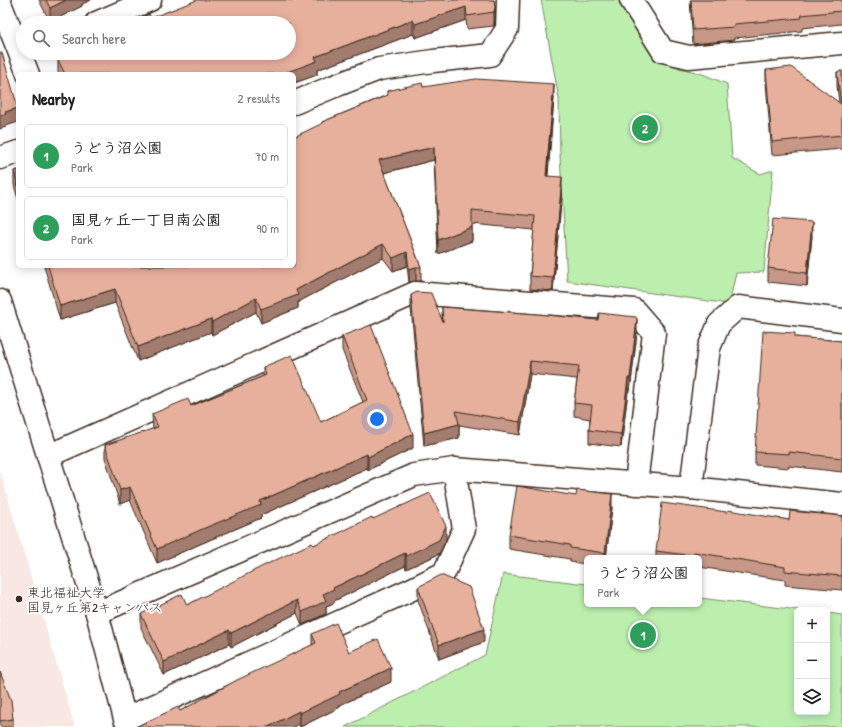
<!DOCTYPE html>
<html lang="en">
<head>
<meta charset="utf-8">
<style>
	body { margin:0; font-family:"Patrick Hand","Klee One",sans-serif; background:#f2f2f2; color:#222 }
	.controls { position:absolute; right:12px; bottom:12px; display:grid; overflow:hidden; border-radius:6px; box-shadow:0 2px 10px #0003 }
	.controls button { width:36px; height:36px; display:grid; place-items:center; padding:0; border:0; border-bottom:1px solid #e0e0e0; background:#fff; color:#222; font:20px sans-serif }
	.you { position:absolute; left:377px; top:419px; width:14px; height:14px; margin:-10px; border:3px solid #fff; border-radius:50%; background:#1a73e8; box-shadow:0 0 0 6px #1a73e833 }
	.badge { display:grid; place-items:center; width:26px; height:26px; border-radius:50%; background:#3b2a1e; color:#fff; font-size:13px; font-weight:700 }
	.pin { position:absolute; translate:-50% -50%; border:2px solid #fff; box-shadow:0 1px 4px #0006 }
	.popup { position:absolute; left:584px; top:555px; width:118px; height:52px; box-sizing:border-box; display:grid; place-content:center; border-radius:6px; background:#fff; filter:drop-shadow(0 1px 3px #0005); font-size:13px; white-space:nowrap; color:#767676 }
	.popup b { font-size:15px; color:#222 }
	.popup::after { content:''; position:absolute; left:50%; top:100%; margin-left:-8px; border:8px solid transparent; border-top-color:#fff }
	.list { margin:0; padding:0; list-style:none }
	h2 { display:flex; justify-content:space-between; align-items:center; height:52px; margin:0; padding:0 16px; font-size:17px }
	h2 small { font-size:13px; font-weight:400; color:#767676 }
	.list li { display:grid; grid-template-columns:26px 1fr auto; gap:12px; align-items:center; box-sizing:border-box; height:64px; margin:0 8px 8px; padding:0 8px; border:1px solid #e0e0e0; border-radius:6px }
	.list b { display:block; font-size:15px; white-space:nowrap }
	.list p { margin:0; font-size:13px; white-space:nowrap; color:#767676 }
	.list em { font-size:13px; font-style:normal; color:#767676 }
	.icon { flex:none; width:22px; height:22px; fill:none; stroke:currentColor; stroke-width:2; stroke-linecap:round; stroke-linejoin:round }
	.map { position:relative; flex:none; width:842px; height:727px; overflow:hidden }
	.search { position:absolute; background:#fff; box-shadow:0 2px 10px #0003; left:16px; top:16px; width:280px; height:44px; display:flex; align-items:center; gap:10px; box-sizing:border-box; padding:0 14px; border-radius:22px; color:#767676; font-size:15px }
	.panel { position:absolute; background:#fff; box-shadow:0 2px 10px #0003; left:16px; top:72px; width:280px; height:196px; border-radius:6px }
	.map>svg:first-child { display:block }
	.built { fill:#f8e7e2 }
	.green { fill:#bceeae; stroke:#7c8c66 }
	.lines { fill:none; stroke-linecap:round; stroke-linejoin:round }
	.minor-casing { stroke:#3b2a1e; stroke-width:25 }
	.minor { stroke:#fff; stroke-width:22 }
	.wall { fill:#c79787; stroke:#3b2a1e }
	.shaded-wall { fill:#a27b6e; stroke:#3b2a1e }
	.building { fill:#e7b09d; stroke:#3b2a1e }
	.poi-dot { fill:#3b2a1e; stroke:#fff; stroke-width:1.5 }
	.labels { text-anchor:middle; stroke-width:3.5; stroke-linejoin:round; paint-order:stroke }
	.poi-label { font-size:13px; fill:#3b2a1e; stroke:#fff; text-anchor:start }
</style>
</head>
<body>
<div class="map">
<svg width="842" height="727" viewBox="0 0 842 727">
	<rect width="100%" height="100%" fill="#fff"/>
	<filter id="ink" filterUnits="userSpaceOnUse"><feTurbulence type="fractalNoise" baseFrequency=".025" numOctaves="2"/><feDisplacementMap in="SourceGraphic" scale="8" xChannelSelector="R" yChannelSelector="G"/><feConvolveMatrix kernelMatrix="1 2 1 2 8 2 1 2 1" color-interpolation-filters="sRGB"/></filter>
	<g filter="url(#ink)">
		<polygon class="built" points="0,471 75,727 0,727"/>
		<g class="green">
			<polygon points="541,0 620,0 652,53 679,68 700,73 727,84 732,158 760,174 773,170 764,272 736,273 729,304 567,281 560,156 559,99"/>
			<polygon points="503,574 587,584 587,604 699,604 699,598 799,610 797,610 797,712 827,712 827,613 842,615 842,727 345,727 485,655"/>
		</g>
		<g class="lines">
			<g class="minor-casing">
				<g id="minor">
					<polyline points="631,0 663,51 689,57 842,43"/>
					<polyline points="0,3 28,74"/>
					<polyline points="96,23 150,0"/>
					<polyline points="294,103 332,87 379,69 433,61 490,55 507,29 508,0"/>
					<polyline points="0,158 18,152"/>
					<polyline points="0,301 97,613 125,719 410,590 444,573 464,529 454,469"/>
					<polyline points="48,456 415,293 634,310 654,333 636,484"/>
					<polyline points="691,488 709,348 719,324 738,307 842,320"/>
					<polyline points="97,613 414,475 454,469 691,488 842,504"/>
				</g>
			</g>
			<use href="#minor" class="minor"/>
		</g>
		<g class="wall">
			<polygon points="39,0 91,0 82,4 82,6 50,22"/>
			<polygon points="494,0 495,21 494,26 467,29 466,20 415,38 413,34 317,70 317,75 294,83 294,74 59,74 58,73 58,60 151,18"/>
			<polygon points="690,0 842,0 842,24 802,28 802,31 734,38 734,40 693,44"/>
			<polygon points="766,70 839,103 837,86 837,72 842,71 842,149 772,155 766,83"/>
			<polygon points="423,87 554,98 548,176 562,191 553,291 530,289 530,276 534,230 472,224 472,241 438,254 434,160 384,173 421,267 421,281 416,281 409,282 407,266 393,271 383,258 298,302 298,308 261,323 256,312 212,335 211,332 138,361 115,303 60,320 44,266 294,266 322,122 387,95 387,91"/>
			<polygon points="18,170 18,199 14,185 14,171"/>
			<polygon points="812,236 807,286 768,282 768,268"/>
			<polygon points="411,295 442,320 442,307 637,333 630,391 628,391 621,447 589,443 589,430 590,419 574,416 574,403 577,379 530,374 520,435 459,425 459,438 424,446 411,308"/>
			<polygon points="342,336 413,448 368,470 367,468 261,515 261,518 207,541 157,563 130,500 120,504 105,458 105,445 153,429 152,414 191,406 263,376 263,367 321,422 363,402 342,350"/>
			<polygon points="795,337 842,341 842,472 789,466 789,468 755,465 755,452"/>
			<polygon points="576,496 612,508 606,558 587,558 587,564 570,562 570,559 509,549 509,535"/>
			<polygon points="727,512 789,520 842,516 842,590 785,585 785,580 699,567 699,558 656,558 656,551"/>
			<polygon points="373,519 446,540 439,554 406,569 405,566 334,601 334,603 326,606 326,614 302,625 297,613 231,647 229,644 164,675 141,628 141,614 187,605 314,545"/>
			<polygon points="418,587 484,642 439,659 418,600"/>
			<polygon points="312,634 349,652 391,682 340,705 340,707 300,727 299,724 180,711 312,645"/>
			<polygon points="0,672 13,719 13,727 0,727"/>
		</g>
		<g class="shaded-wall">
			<polygon points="66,0 91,0 82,4 82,6 50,22 50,8"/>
			<polygon points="466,7 466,20 415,38 415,24"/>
			<polygon points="495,7 495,21 494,26 494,12"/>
			<polygon points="413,20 413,34 317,70 317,75 294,83 294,74 282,74 315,57"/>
			<polygon points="554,84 554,98 546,189 546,176"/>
			<polygon points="18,108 18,122 6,126 6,127 0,129 0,115 5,112"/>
			<polygon points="434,147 434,160 379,174 379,160"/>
			<polygon points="562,177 562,191 553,291 553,278"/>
			<polygon points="812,222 812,236 807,286 807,273"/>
			<polygon points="472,227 472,241 438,254 438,240"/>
			<polygon points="383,244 383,258 298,302 298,308 261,323 261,309 296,290"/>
			<polygon points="407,252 407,266 393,271 393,258"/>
			<polygon points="416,267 416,281 409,282 409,269"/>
			<polygon points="115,289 115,303 60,320 60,306"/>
			<polygon points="256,298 256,312 212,335 212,322"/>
			<polygon points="211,319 211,332 138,361 138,347"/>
			<polygon points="637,319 637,333 630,391 630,378"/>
			<polygon points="530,361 530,374 520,435 520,422"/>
			<polygon points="628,378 628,391 621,447 621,434"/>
			<polygon points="459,424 459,438 424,446 424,433"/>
			<polygon points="413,434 413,448 368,470 368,457"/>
			<polygon points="367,454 367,468 261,515 261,518 207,541 157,563 157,549 260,501"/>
			<polygon points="130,487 130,500 120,504 120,490"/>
			<polygon points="612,494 612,508 606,558 605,558 605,553"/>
			<polygon points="446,526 446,540 439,554 406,569 406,556"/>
			<polygon points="405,553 405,566 334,601 334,603 326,606 326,614 302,625 302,612 323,594 333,588"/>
			<polygon points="297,600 297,613 231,647 231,633"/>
			<polygon points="484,629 484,642 439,659 439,645"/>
			<polygon points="229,630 229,644 164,675 164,662"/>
			<polygon points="391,668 391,682 340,705 340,707 300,727 300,713 339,692"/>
			<polygon points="299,711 299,724 293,727 268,727"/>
		</g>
		<g class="building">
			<polygon points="46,0 66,0 50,8"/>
			<polygon points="197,0 494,0 495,7 494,12 467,16 466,7 415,24 413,20 315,57 317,61 282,74 65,74 58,60 72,53 289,53 289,23 132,23 149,14 151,18"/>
			<polygon points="691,0 842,0 842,11 801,15 802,18 734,24 734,27 693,30"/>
			<polygon points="0,53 2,53 18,108 5,112 6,114 0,115"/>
			<polygon points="791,67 841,104 837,72 842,71 842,135 772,142 766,70"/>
			<polygon points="476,79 554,84 546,176 562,177 553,278 530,276 535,216 472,210 472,227 438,240 434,147 379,160 421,267 416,267 409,269 407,252 393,258 383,244 296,290 298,295 261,309 256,298 212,322 211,319 138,347 115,289 60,306 48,266 294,266 294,137 323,123 322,122 388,95 387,91 422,83 423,87"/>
			<polygon points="18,170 18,186 14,171"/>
			<polygon points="773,219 812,222 807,273 768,268"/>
			<polygon points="417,292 431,293 443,322 442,307 537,314 598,320 599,313 636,317 637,319 630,378 628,378 621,434 589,430 592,405 574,403 579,366 530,361 520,422 456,411 459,424 424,433 411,295"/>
			<polygon points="371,325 413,434 368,457 367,454 260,501 261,505 207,527 157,549 130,487 120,490 105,445 158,427 152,414 188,399 191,406 266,375 263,367 292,355 321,422 367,400 342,336"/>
			<polygon points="763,331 795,333 795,337 842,341 842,458 789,452 789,454 755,452"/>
			<polygon points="517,486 576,496 577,490 612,494 605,553 570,548 570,545 509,535"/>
			<polygon points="430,493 446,526 439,540 406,556 405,553 333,588 334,589 323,594 326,601 302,612 297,600 231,633 229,630 164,662 141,614 182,594 187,605 265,565 312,543 314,545 372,517 373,519"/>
			<polygon points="662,503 727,512 728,510 789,520 790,511 822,514 842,516 842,576 785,571 785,567 694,552 694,556 656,551"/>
			<polygon points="441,575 469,587 484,629 439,645 418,587"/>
			<polygon points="336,623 349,652 378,639 391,668 339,692 340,694 300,713 299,711 268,727 136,727 178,707 180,711 237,680 316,643 312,634"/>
			<polygon points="0,672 11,700 13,719 0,721"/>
		</g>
	</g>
	<circle class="poi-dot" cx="19" cy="599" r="4"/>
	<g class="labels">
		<g class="poi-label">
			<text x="27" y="597">東北福祉大学<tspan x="27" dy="15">国見ヶ丘第2キャンパス</tspan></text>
		</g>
	</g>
</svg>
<div class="controls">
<button>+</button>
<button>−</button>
<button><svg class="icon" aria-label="layers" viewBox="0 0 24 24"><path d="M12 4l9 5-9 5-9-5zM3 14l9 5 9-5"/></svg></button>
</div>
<div class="you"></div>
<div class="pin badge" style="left:643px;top:635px;background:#2e9e5b">1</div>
<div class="popup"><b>うどう沼公園</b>Park</div>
<div class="pin badge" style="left:645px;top:128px;background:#2e9e5b">2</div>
<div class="search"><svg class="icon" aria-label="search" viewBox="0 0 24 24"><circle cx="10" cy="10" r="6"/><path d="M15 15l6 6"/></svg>Search here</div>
<section class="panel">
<h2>Nearby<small>2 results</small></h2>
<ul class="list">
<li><span class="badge" style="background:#2e9e5b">1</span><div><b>うどう沼公園</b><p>Park</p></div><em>70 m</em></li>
<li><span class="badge" style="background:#2e9e5b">2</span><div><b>国見ヶ丘一丁目南公園</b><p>Park</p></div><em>90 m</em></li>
</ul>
</section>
</div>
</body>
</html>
